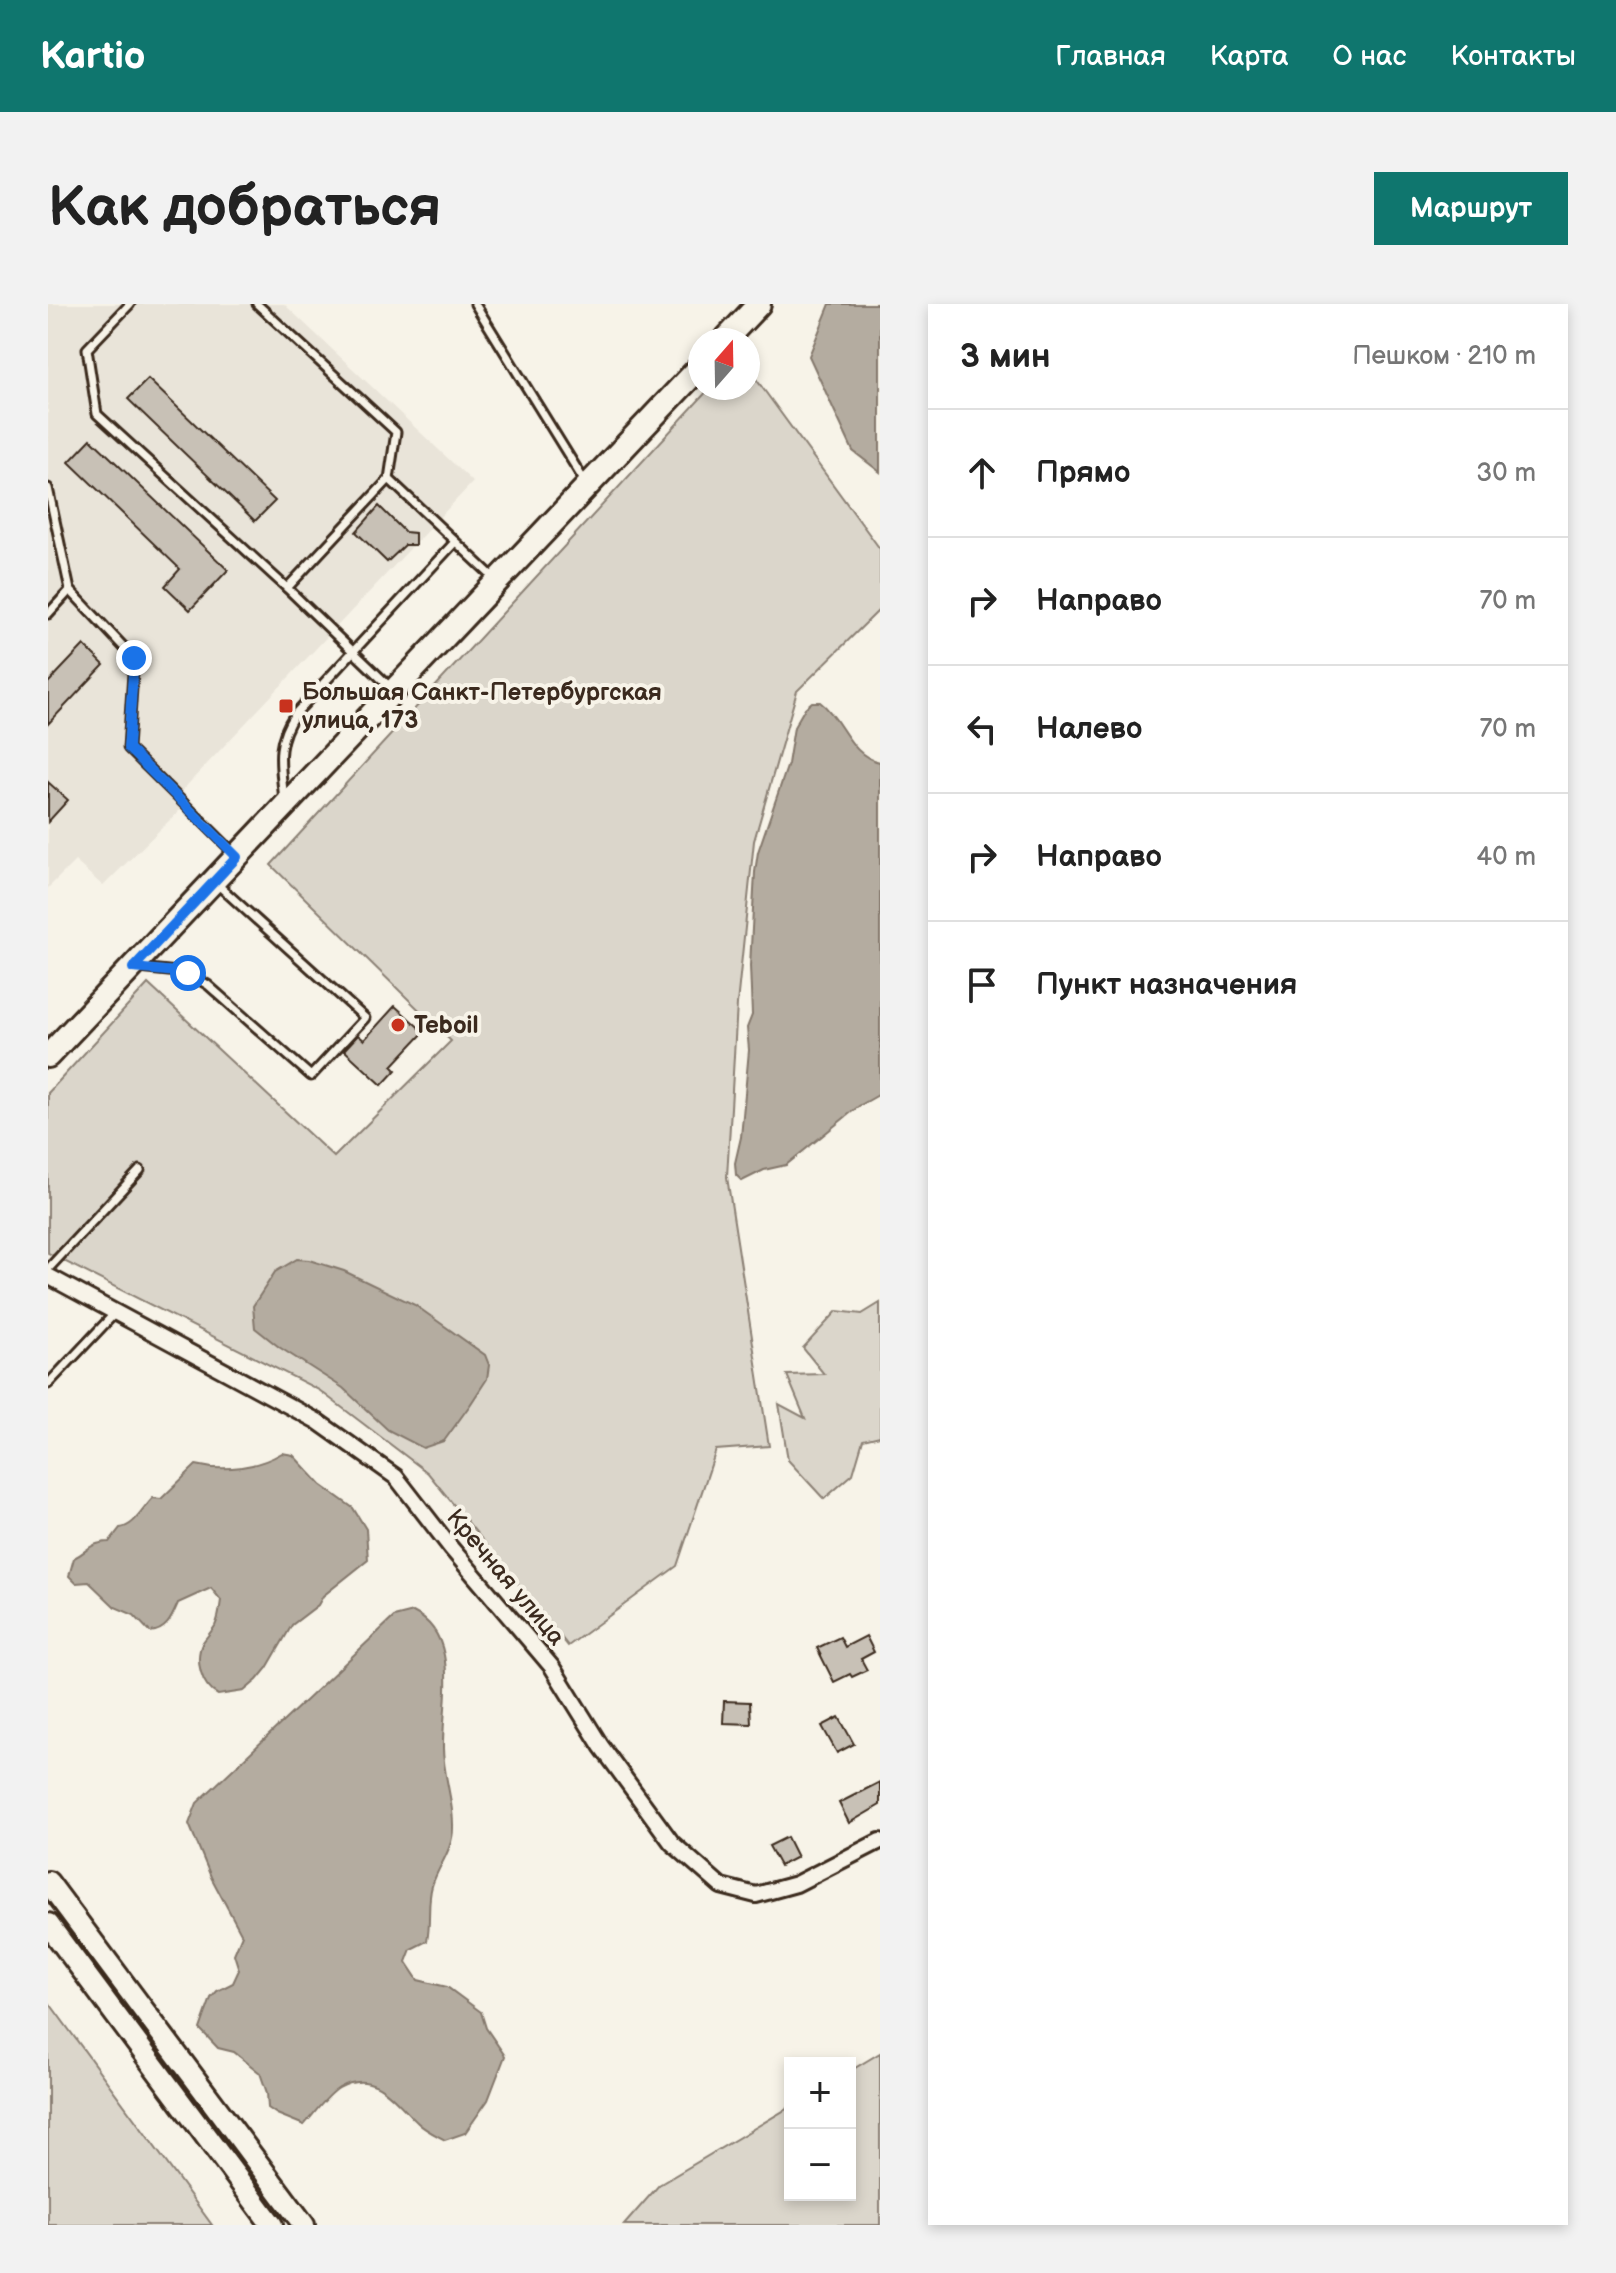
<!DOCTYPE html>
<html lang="ru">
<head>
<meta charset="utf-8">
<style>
	body { margin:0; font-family:"Balsamiq Sans",sans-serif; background:#f2f2f2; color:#222 }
	.controls { position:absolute; right:24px; bottom:24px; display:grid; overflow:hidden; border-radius:0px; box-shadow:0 4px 12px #0003 }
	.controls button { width:72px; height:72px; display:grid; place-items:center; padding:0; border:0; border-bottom:2px solid #e0e0e0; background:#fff; color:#222; font:40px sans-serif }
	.compass { position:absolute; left:640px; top:24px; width:72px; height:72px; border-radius:50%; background:#fff; box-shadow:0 4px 12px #0003; rotate:20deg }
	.stop { position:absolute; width:24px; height:24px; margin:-18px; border:6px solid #1a73e8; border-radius:50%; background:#fff }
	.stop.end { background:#1a73e8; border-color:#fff; box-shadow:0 2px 8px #0008 }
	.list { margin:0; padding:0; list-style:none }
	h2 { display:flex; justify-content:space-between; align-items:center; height:104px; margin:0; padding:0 32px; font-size:34px }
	h2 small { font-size:26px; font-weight:400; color:#767676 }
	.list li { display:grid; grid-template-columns:52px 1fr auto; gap:24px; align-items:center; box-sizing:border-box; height:128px; padding:0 32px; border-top:2px solid #e0e0e0 }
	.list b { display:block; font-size:30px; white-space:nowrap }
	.list em { font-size:26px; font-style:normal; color:#767676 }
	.icon { flex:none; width:44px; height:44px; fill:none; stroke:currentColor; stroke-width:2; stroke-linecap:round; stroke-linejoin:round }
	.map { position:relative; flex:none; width:832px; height:1921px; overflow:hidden; border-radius:0px }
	header { display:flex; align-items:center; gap:48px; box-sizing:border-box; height:112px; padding:0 40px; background:#0f766e; color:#fff }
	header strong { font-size:38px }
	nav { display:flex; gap:44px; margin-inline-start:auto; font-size:28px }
	.intro { display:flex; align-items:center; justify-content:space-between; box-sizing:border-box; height:192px; padding:0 48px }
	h1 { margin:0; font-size:56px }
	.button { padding:20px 36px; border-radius:0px; background:#0f766e; color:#fff; font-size:28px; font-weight:700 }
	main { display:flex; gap:48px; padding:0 48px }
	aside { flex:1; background:#fff; border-radius:0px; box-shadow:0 4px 12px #0003 }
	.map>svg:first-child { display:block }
	.built { fill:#e9e4d9 }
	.green { fill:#dbd6cb; stroke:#8b8074; stroke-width:2 }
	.water { fill:#b4aca0; stroke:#84786c; stroke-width:2 }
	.building { fill:#c8c1b6; stroke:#3b2a1e; stroke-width:2 }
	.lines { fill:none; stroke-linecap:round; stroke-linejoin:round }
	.service-casing { stroke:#3b2a1e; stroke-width:13 }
	.minor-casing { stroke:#3b2a1e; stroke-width:20 }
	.secondary-casing { stroke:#3b2a1e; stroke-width:26 }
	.primary-casing { stroke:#3b2a1e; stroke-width:28 }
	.service { stroke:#f7f3e8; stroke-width:7 }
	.minor { stroke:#f7f3e8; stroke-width:14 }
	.secondary { stroke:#f7f3e8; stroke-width:20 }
	.primary { stroke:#f7f3e8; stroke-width:22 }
	.route { stroke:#1a73e8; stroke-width:10 }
	.poi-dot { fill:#c8321e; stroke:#f7f3e8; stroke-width:3 }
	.labels { text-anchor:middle; stroke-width:8; stroke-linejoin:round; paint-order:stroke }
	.poi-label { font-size:24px; font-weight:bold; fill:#3b2a1e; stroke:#f7f3e8; text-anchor:start }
	.street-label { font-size:24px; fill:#3b2a1e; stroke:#f7f3e8 }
</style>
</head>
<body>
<header>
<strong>Kartio</strong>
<nav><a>Главная</a><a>Карта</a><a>О нас</a><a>Контакты</a></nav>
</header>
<div class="intro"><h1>Как добраться</h1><a class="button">Маршрут</a></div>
<main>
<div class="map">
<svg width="832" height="1921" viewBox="0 0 832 1921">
	<rect width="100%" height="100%" fill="#f7f3e8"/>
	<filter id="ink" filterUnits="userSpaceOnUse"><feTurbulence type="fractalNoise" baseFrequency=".0125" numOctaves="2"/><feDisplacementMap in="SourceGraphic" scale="16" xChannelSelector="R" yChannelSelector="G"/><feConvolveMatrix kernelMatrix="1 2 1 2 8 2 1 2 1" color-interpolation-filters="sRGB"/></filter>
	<g filter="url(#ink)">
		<polygon class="built" points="0,0 236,0 425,178 126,495 134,504 55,582 27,557 0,584"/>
		<g class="green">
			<polygon points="700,64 832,245 832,305 749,387 706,537 689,700 679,873 721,1142 668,1146 629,1262 520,1342 380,1169 271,1086 0,949 0,789 100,680 286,853 403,737 223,561 662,84 700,84"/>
			<polygon points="832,999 832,1132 815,1136 805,1170 776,1195 740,1156 731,1100 757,1114 739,1071 776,1070 755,1044 789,1007 814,1010"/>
			<polygon points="0,1697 164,1921 0,1921"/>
			<polygon points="832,1749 832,1921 576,1921 611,1881 742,1803 742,1891 802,1891 802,1767"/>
		</g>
		<g class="water">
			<polygon points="782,0 832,0 832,168 805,147 761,52"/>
			<path d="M 764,398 L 772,398 C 795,415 801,452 832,458 L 832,790 L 811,802 L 738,861 L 716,866 L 694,877 L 688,871 L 687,859 L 693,833 L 701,746 L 699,724 L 704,711 L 702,662 L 707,568 L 710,548 L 740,460 L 746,423 L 757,404 Z"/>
			<polygon points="249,955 261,956 296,967 367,1001 437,1051 441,1061 439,1075 422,1101 396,1137 375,1144 340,1126 295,1084 231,1043 207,1024 205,1002 227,968"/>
			<path d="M 234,1149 L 245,1151 L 273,1181 L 305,1204 L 318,1225 L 320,1256 L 275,1292 L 270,1301 L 244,1321 L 219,1364 L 209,1376 L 196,1387 L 170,1391 C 153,1382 146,1355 155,1338 C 159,1332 164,1327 167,1322 C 171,1314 172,1304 173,1296 L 163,1284 L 130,1299 C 124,1313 119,1327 102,1328 L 86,1311 L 67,1303 L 41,1278 L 28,1279 L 21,1272 L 26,1254 C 42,1246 41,1239 61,1238 L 72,1224 C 87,1222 94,1205 105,1194 L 113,1195 L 148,1161 C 176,1168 209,1164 234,1149 Z"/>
			<path d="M 365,1308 C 414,1332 394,1400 395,1444 C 395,1471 406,1497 405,1524 C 405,1546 390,1562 384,1582 C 379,1598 383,1619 379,1637 L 363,1645 L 358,1658 L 370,1676 L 399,1683 L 433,1708 L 438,1724 L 457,1752 L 440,1796 L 417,1829 L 397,1836 C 388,1831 377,1826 370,1819 C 348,1799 327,1763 291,1784 C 278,1792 267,1809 256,1821 L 229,1810 L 220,1804 L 219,1789 L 212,1769 L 186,1748 L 170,1744 L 152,1725 L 163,1694 L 169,1687 L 185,1679 L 191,1666 L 186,1650 L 194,1631 L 163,1573 L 141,1520 L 149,1499 L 346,1313 Z"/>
		</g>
		<g class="building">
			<polygon points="100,75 227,197 207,217 80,95"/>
			<polygon points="43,135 180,266 142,306 117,282 132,265 21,158"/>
			<polygon points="331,202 357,228 367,229 367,241 357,241 339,258 308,228"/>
			<polygon points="36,341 56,361 0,420 0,379"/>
			<polygon points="0,478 20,496 0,518"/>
			<polygon points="347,702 376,728 344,762 348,766 334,781 296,746 310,731 316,736"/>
			<polygon points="818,1332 826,1348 813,1355 819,1366 804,1373 802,1370 786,1378 769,1344 792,1333 797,1343"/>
			<polygon points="676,1397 702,1398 703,1420 675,1419"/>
			<polygon points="791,1413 806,1440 789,1449 774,1422"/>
			<polygon points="832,1478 832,1501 801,1519 791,1499"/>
			<polygon points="739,1533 749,1553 732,1562 721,1542"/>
		</g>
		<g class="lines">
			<g class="service-casing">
				<g id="service">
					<polyline points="82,0 39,45 49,110 239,284 343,384"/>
					<polyline points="209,0 348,128 341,175 239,284"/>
					<polyline points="427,0 537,178"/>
					<polyline points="341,175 447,275"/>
					<polyline points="0,184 22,286 86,354 80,444 187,550"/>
					<polyline points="0,310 22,286"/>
					<path d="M 236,497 C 233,462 226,441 247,410 L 407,238"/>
					<polyline points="91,664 140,669 160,681 263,772 317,714 169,580"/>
					<polyline points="0,965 92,866"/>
					<polyline points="0,1080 67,1009"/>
				</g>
			</g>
			<g class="minor-casing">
				<polyline id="minor" points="0,972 269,1117 348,1173 403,1244 504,1363 553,1442 624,1539 673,1582 708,1591 748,1580 832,1537"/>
			</g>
			<g class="secondary-casing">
				<g id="secondary">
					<polyline points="0,1578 256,1921"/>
					<polyline points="0,1620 224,1921"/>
				</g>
			</g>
			<g class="primary-casing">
				<g id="primary">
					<polyline points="677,36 711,0"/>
					<polyline points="0,752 652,63"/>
				</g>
			</g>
			<use href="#service" class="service"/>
			<use href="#minor" class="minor"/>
			<use href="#secondary" class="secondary"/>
			<use href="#primary" class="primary"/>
		</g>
	</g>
	<g class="lines" filter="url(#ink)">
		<polyline class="route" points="86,354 80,444 189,553 85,664 140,669"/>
	</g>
	<g class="poi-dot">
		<rect x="230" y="394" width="16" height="16" rx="4"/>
		<circle cx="350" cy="721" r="8"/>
	</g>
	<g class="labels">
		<g class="poi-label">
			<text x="254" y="396">Большая Санкт-Петербургская<tspan x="254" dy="28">улица, 173</tspan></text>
			<text x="366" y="729">Teboil</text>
		</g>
		<g class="street-label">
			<text transform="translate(458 1273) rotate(50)" y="8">Кречная улица</text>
		</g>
	</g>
</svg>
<div class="controls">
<button>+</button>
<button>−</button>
</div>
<svg class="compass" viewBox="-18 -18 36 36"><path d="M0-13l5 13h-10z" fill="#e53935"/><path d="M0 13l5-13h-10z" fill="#767676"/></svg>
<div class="stop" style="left:140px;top:669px"></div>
<div class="stop end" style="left:86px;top:354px"></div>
</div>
<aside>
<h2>3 мин<small>Пешком · 210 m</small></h2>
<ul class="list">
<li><svg class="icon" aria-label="ahead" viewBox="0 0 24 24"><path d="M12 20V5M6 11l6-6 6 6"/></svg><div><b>Прямо</b></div><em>30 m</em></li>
<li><svg class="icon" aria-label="right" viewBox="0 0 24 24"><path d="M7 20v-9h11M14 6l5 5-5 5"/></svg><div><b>Направо</b></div><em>70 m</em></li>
<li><svg class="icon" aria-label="left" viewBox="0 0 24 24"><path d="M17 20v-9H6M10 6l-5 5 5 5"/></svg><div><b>Налево</b></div><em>70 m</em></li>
<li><svg class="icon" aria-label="right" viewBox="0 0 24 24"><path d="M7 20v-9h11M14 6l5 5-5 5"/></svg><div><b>Направо</b></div><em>40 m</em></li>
<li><svg class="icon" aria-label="arrive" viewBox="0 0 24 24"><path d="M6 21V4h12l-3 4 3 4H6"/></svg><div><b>Пункт назначения</b></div></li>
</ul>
</aside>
</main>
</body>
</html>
